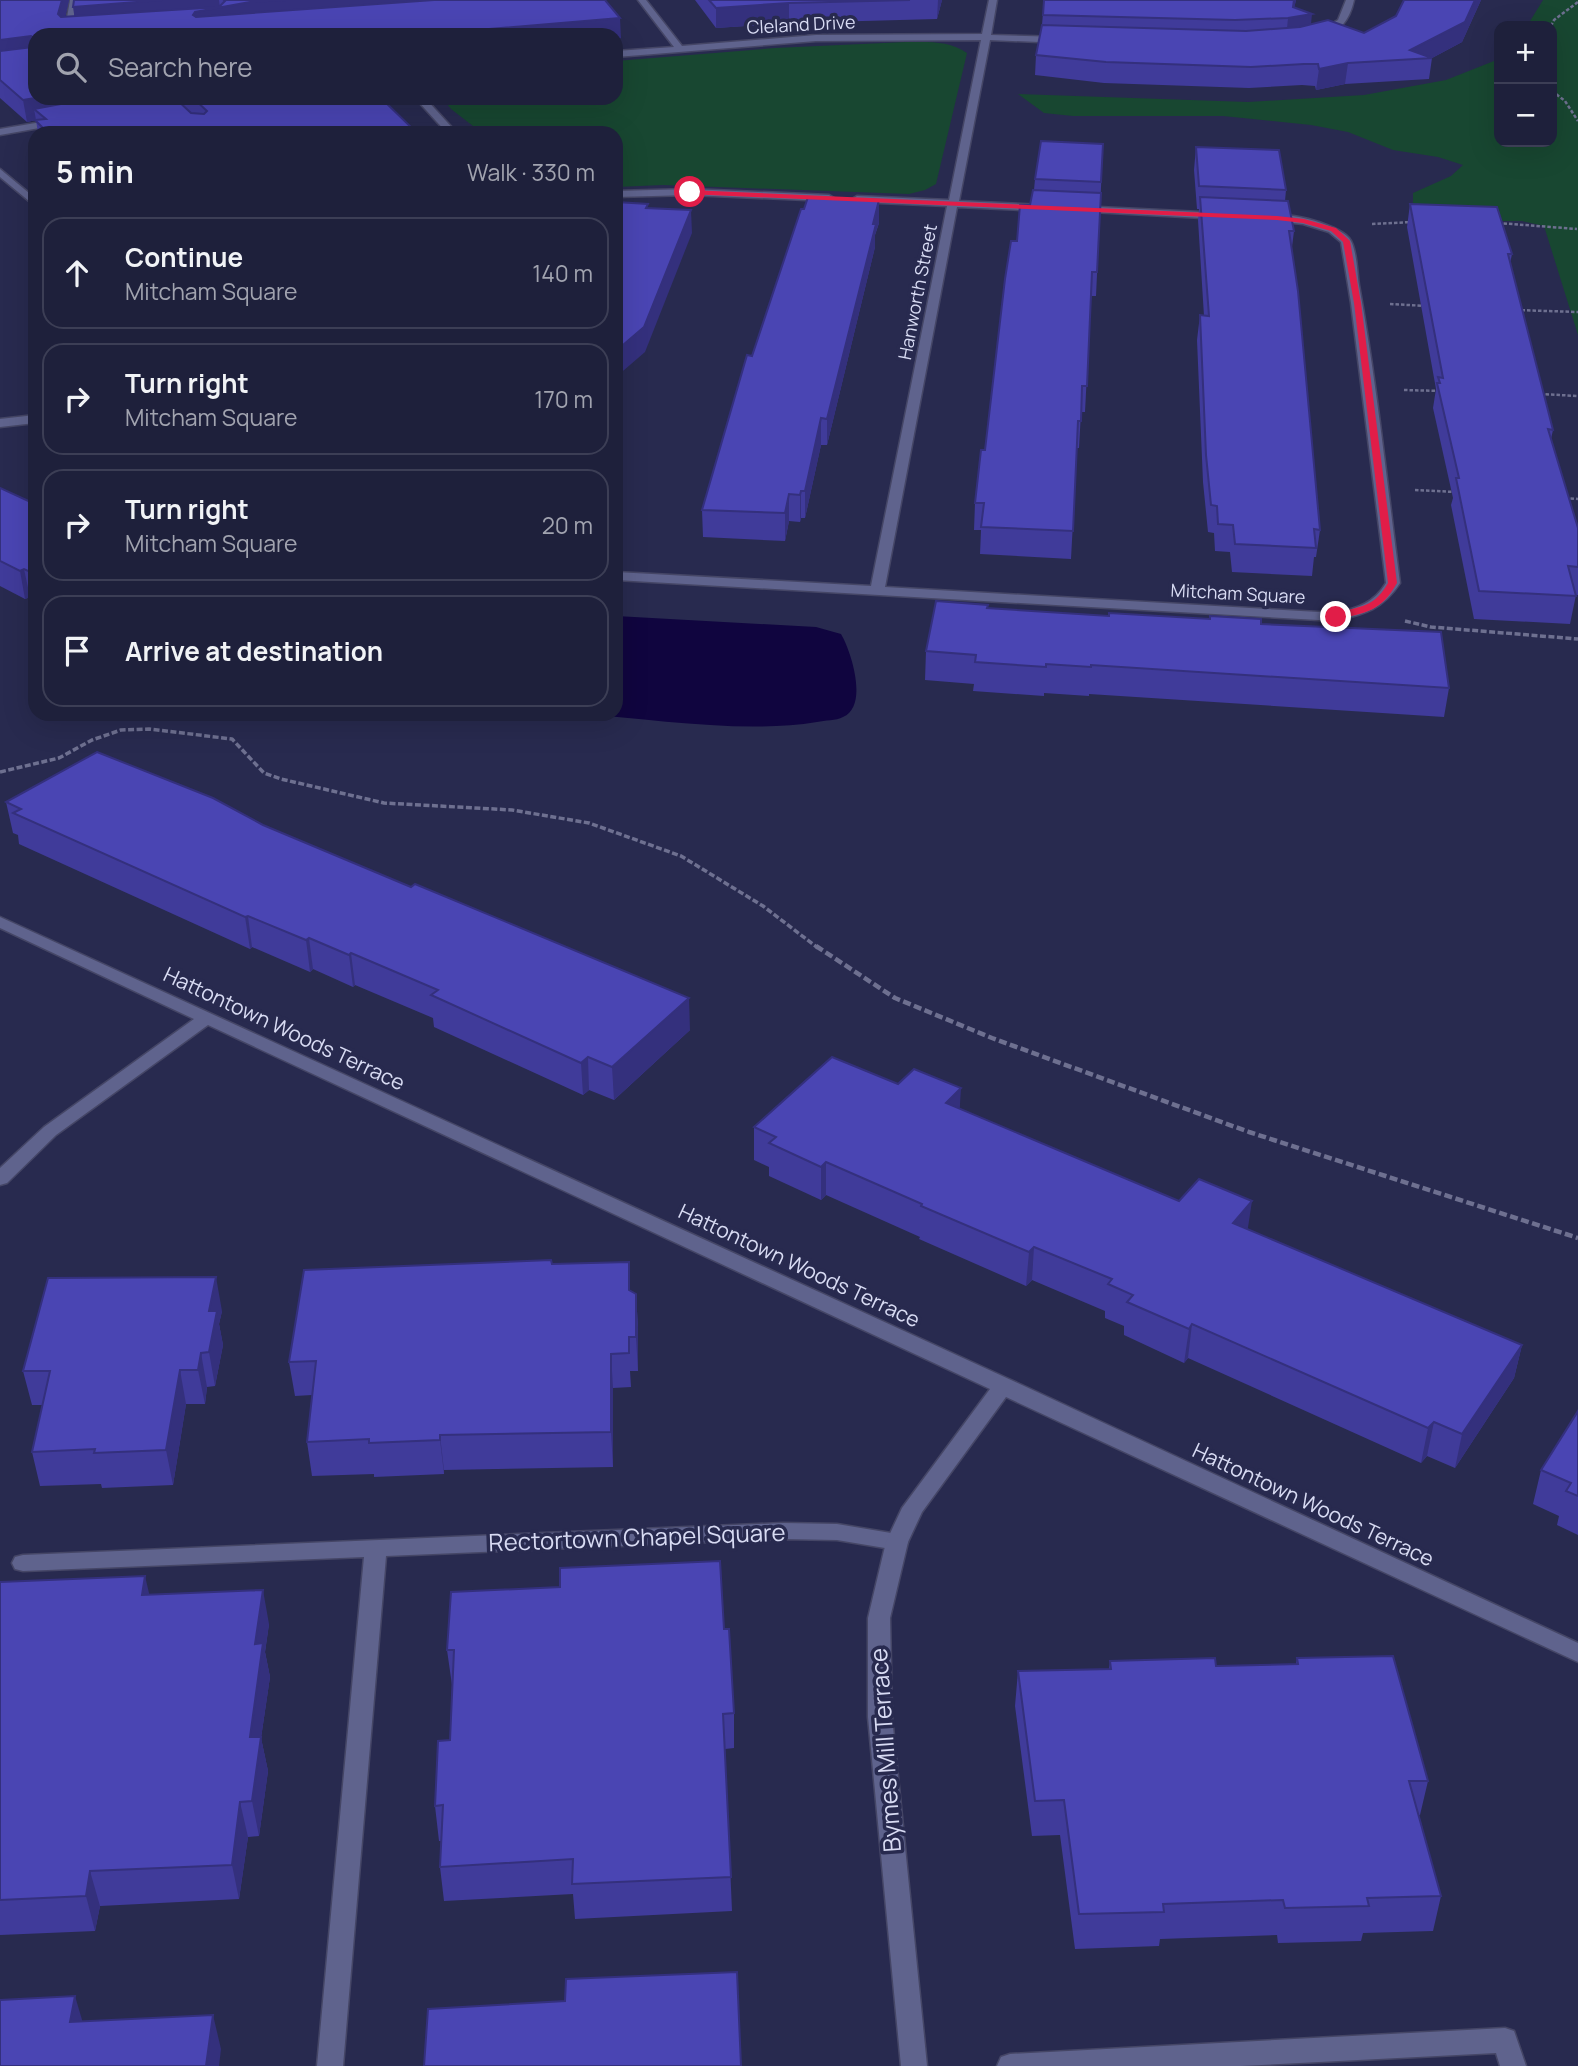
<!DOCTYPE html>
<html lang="en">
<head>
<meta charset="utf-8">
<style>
	body { margin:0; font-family:Manrope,sans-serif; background:#2b2d46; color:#f1f3f6 }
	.controls { position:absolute; right:21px; top:21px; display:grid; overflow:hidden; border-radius:14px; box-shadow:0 7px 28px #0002 }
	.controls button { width:63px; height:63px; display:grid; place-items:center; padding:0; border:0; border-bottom:2px solid #3c3e55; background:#1e203b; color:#f1f3f6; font:35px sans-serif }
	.stop { position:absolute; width:21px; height:21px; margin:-16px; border:5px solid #e11d48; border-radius:50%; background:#fff }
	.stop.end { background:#e11d48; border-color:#fff; box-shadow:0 2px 7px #0008 }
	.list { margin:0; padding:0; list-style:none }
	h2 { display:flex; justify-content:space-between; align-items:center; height:91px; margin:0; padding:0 28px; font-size:30px }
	h2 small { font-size:23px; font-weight:400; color:#a1a3af }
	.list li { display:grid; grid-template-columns:46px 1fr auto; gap:21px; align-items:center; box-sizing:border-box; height:112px; margin:0 14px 14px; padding:0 14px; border:2px solid #3c3e55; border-radius:21px }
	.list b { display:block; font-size:26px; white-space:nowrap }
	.list p { margin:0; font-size:23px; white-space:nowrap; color:#a1a3af }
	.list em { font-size:23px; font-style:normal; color:#a1a3af }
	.icon { flex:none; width:38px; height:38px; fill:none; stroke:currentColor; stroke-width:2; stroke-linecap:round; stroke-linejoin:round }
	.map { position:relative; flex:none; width:1578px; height:2066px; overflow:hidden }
	.search { position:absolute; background:#1e203b; box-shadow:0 7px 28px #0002; left:28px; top:28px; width:595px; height:77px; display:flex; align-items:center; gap:18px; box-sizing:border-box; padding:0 24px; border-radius:21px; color:#a1a3af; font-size:26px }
	.panel { position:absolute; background:#1e203b; box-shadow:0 7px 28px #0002; left:28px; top:126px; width:595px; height:595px; border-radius:21px }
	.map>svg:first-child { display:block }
	.green { fill:#184731 }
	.water { fill:#10053f }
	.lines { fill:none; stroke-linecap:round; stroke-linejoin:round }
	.lane-casing { stroke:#454666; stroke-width:3 }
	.street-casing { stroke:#454666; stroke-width:3 }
	.path-far2 { stroke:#6e7090; stroke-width:2.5; stroke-dasharray:3.5 2; stroke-linecap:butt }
	.path-far1 { stroke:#6e7090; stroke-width:3.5; stroke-dasharray:6 2.5; stroke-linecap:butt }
	.path { stroke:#6e7090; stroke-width:4.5; stroke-dasharray:8 3.5; stroke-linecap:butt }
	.lane { fill:#5f638d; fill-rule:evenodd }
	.street { fill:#5f638d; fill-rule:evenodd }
	.wall { fill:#403b9a }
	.shaded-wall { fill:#34307d }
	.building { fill:#4a45b3; stroke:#34307d; stroke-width:2 }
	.route { fill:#e11d48 }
	.labels { text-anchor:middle; stroke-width:7; stroke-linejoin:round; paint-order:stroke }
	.far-street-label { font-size:18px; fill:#d8dbf3; stroke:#282a4f }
	.street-label { font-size:21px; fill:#d8dbf3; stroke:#282a4f }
	.near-street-label { font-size:24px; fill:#d8dbf3; stroke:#282a4f }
</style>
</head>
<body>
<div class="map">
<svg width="1578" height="2066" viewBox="0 0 1578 2066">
	<rect width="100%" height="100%" fill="#282a4f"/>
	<g class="green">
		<polygon points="1543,0 1578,0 1578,335 1544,226 1522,221 1497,221 1413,204 1413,193 1451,176 1463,165 1438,157 1393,150 1348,132 1311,125 1223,116 1073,116 1044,113 1018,94 1248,102 1364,95 1446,80 1499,59 1499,142 1552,142 1552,26 1527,26"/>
		<path d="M 906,42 C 927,42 949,40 967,53 L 936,184 L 925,190 L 909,194 L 663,185 L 616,187 L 616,133 L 482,133 L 451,109 L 442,98 L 616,98 L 616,61 L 775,48 Z"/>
	</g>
	<path class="water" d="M 616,616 L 816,627 L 841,634 C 851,651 869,706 843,717 C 836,721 825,720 817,722 C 744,734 655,719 581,714 L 616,714 Z"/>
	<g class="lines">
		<g class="lane-casing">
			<g id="lane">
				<polygon points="70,0 78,0 72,35 64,35"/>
				<polygon points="783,1523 837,1524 897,1534 905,1536 908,1542 905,1548 897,1550 837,1540 783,1539 386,1556 343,2066 317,2066 364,1557 23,1571 15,1569 12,1563 15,1557 23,1555"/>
				<polygon points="1505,2028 1514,2031 1526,2066 1500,2066 1496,2053 1241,2066 997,2066 1001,2057 1010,2054"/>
			</g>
		</g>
		<g class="street-casing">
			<g id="street">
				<path d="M 638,0 L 646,0 L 682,46 L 816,35 L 982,34 L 989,0 L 997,0 L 991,35 L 1063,37 L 1067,40 L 1063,43 L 990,40 L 959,201 L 1043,205 L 1048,208 L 1043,211 L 957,207 L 885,587 L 1336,613 C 1358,608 1374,603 1386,583 L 1351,303 L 1341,242 L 1329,232 L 1303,224 L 1266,220 L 1265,218 C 1280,208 1338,224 1349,238 C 1357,248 1357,273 1359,285 C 1377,384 1387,484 1400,583 C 1383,609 1365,614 1336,621 L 616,580 L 616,572 L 871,586 L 947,206 L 857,202 L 852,199 L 857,196 L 949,200 L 981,40 L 816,41 L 616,57 L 616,51 L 674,47 Z"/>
				<path d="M 1346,0 L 1354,0 C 1350,19 1339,36 1318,36 L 1318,32 L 1338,20 Z"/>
				<polygon points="415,98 425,98 457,133 447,133"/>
				<polygon points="59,119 62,120 62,124 0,135 0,129"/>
				<polygon points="0,169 35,198 35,206 0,177"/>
				<polygon points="690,189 829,195 834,198 829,201 690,195 616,197 616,191"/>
				<polygon points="1078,206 1221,213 1226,216 1221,219 1074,211 1073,209"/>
				<polygon points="35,415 35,423 0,427 0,419"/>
				<polygon points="0,917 1011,1380 1578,1643 1578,1662 1006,1397 922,1512 908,1542 890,1618 892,1717 927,2066 901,2066 868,1717 868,1618 886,1542 902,1508 990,1389 208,1025 56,1135 7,1183 0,1185 0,1168 44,1127 194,1019 0,928"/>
			</g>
		</g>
		<g class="path-far2">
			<polyline points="1551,26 1554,20 1578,2"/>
			<polyline points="1552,91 1565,101 1578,121"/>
			<polyline points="1498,223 1577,229"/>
			<polyline points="1372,224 1412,222"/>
			<polyline points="1390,304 1427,306"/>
			<polyline points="1516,310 1578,312"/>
			<polyline points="1404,390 1441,391"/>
			<polyline points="1540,394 1578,396"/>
			<polyline points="1415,490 1455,492"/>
			<polyline points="1565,498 1578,499"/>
		</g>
		<g class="path-far1">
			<polyline points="1405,621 1431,627 1578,639"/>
			<polyline points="0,772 59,758 92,740 121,730 149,729 232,739 264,773 281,779 384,803 512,810 589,823 681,856 763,906 818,948"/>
		</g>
		<polyline class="path" points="816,946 895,998 992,1038 1249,1132 1578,1238"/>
		<use href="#lane" class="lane"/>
		<use href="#street" class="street"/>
	</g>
	<g class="wall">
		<polygon points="0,0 69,0 65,17 74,17 74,0 605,0 621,38 616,39 616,35 35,35 179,102 178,98 381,98 417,133 38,133 36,120 27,122 0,98"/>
		<polygon points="695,0 942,0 937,19 789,23 716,28"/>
		<polygon points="1044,0 1296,0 1294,8 1311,24 1364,33 1396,16 1404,0 1481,0 1462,42 1432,58 1429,79 1345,84 1316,90 1315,86 1302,85 1249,88 1104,83 1035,75 1036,55 1042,25"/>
		<polygon points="1103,144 1096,296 1091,296 1085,412 1081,412 1079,448 1077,448 1071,559 980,554 981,530 974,530 975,503 985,450 1017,241 1030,205 1034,190 1035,179"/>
		<polygon points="1196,147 1286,190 1285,201 1294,231 1292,247 1320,530 1316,557 1314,557 1312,576 1232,572 1230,552 1215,551 1214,533 1208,532 1203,482 1197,340 1200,315 1204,316 1198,220 1199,209 1197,209 1194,170"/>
		<polygon points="879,200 879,223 875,235 875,247 827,445 821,445 805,518 801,518 800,522 789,521 785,541 703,537 702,510 752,356"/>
		<polygon points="1410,204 1512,254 1510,264 1553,430 1551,439 1578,528 1578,595 1576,595 1570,624 1474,619 1451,505 1453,498 1433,408 1436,389 1407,227"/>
		<polygon points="0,488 35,504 35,599 30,597 25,599 0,586"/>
		<polygon points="987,608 1109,616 1261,624 1449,688 1444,717 1089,694 1089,696 1044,693 1044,696 973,691 974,684 925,680 926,651"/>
		<polygon points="6,802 263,825 690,1030 614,1100 589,1090 583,1095 434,1027 433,1018 355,985 353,987 313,969 310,972 252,947 250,949 19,844 18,835 13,833"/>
		<polygon points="898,1084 960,1109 1522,1345 1514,1378 1455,1468 1427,1456 1421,1463 1188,1358 1184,1363 1124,1335 1124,1326 1105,1318 1105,1311 1032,1280 1026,1286 919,1239 920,1237 826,1195 821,1200 769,1176 769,1167 754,1160 754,1127"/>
		<polygon points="552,1264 631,1291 636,1294 638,1328 638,1371 630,1371 631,1387 613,1388 613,1467 444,1470 444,1474 374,1477 374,1474 312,1476 307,1442 312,1395 295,1396 289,1362"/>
		<polygon points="222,1311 219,1324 223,1345 215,1386 207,1387 205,1404 186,1404 173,1485 102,1488 101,1484 40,1486 32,1452 43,1405 32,1405 23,1371"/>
		<polygon points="1578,1411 1578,1535 1557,1525 1559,1516 1533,1504 1541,1470"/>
		<polygon points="0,1582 149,1594 269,1624 265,1652 270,1677 261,1738 268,1771 259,1836 248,1837 239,1899 100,1906 95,1931 0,1935"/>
		<polygon points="724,1629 734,1713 734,1748 725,1749 732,1911 575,1919 573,1894 444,1901 440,1867 441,1841 439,1841 435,1806 450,1740 452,1685 447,1650"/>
		<polygon points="1297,1658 1428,1781 1420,1815 1419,1815 1441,1896 1433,1931 1363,1933 1361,1941 1278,1943 1277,1935 1160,1939 1159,1946 1075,1949 1060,1835 1032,1836 1015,1706 1018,1671 1109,1669 1110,1661 1216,1666 1296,1664"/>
	</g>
	<g class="shaded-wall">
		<polygon points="62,0 69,0 61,35 58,14"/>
		<polygon points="162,0 219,0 220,8 250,2 286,0 524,0 76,27 73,7"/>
		<polygon points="938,0 942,0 937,19"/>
		<polygon points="1294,0 1296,0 1292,18 1312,14 1310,34 1286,39 1288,18"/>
		<polygon points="1475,0 1481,0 1462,42 1432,58 1410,50"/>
		<polygon points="789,3 789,23 716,28 716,8"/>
		<polygon points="620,18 621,38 616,39 616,35 417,35"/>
		<polygon points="31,36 35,56 0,61 0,40"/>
		<polygon points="1348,63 1345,84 1316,90 1319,69"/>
		<polygon points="35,98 160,98 34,109 36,120 27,122 23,100"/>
		<polygon points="879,200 879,223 875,235 875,247 827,445 827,419"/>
		<polygon points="691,210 692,233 645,352 616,377 616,351"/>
		<polygon points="821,418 821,445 805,518 805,491"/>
		<polygon points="801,491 801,518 800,522 800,495"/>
		<polygon points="789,494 789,521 785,541 785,513"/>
		<polygon points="24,569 30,597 25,599 20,571"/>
		<polygon points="248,916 252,947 250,949 245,917"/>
		<polygon points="309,938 313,969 310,972 306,940"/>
		<polygon points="351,953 355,985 353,987 349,955"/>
		<polygon points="689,998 690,1030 614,1100 612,1067"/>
		<polygon points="588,1057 589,1090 583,1095 581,1063"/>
		<polygon points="961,1088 959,1121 946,1103"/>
		<polygon points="826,1162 826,1195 821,1200 821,1167"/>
		<polygon points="1252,1201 1247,1234 1233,1223"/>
		<polygon points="1034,1247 1032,1280 1026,1286 1029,1252"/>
		<polygon points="216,1277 222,1311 219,1324 223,1345 215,1386 209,1352 209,1311"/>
		<polygon points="636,1294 638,1328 638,1371 636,1337"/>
		<polygon points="1192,1324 1188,1358 1184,1363 1189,1329"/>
		<polygon points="1522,1345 1514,1378 1455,1468 1462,1434"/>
		<polygon points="201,1353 207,1387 205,1404 198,1370"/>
		<polygon points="611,1354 613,1388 613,1467 611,1432"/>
		<polygon points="180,1370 186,1404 173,1485 166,1450"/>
		<polygon points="1434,1422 1427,1456 1421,1463 1428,1428"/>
		<polygon points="440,1435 444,1470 444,1474 440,1440"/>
		<polygon points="145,1576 153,1610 142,1595"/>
		<polygon points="263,1590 269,1624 265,1652 270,1677 261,1738 268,1771 259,1836 252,1801 250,1737 255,1644"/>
		<polygon points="240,1802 248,1837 239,1899 232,1865"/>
		<polygon points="90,1871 100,1906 95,1931 86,1896"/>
		<polygon points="75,1996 85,2030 70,2022"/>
		<polygon points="213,2015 221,2049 219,2066 206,2066"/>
	</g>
	<g class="building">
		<polygon points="0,0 62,0 58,14 61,17 219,7 225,1 224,0 286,0 250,2 195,12 193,15 196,17 434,0 605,0 620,18 417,35 35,35 35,98 23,100 0,80 0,51 32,47 34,38 31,36 0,40"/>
		<polygon points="74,0 162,0 73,7"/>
		<polygon points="709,0 910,0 789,3 716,8"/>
		<polygon points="1044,0 1294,0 1293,7 1312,14 1288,18 1235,20 1043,15"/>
		<polygon points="1404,0 1475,0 1465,22 1410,50 1432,58 1348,63 1319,69 1318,64 1304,64 1251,67 1106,62 1036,55 1042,25 1246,31 1300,27 1328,20 1364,33 1396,16"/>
		<polygon points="93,98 175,98 191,113 204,114 207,111 193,98 381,98 417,133 293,133 292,132 285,133 48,133 35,120 46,119 34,109"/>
		<polygon points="1041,141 1103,144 1101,182 1035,179"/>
		<polygon points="1196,147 1279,150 1286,190 1199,186"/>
		<polygon points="1033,190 1101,193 1097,272 1092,272 1087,386 1082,386 1081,421 1078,421 1073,531 981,527 984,503 975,503 981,450 985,450 1005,279 1011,241 1017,241 1020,205 1030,205"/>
		<polygon points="808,197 879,200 873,224 876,224 827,419 821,418 805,491 801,491 800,495 789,494 785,513 702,510 747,355 752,356 801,209 804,209"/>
		<polygon points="1200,197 1288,201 1294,231 1289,231 1298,291 1320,530 1314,529 1316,548 1235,544 1233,525 1218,524 1217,506 1211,505 1206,455 1200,315 1209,316"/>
		<polygon points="616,202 648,204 646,208 691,210 644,327 616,351"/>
		<polygon points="1410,204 1497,207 1512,254 1508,254 1553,430 1548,429 1578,528 1578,567 1568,566 1576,596 1479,591 1456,478 1459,478 1437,383 1440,383 1438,377 1443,378"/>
		<polygon points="0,488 35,504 35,574 24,569 20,571 0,561"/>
		<polygon points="936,601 988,605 987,608 1109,616 1109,613 1210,619 1210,616 1261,619 1261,624 1441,632 1449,688 1091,665 1091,667 1046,664 1046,667 975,662 976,655 926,651"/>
		<polygon points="97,752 213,798 263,825 411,887 415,884 689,998 612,1067 588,1057 581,1063 431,995 438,990 351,953 349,955 309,938 306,940 248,916 245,917 13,813 21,809 6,802"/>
		<polygon points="832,1057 898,1084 914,1069 961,1088 946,1103 1179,1201 1199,1179 1252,1201 1233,1223 1522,1345 1462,1434 1434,1422 1428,1428 1192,1324 1189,1329 1127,1302 1133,1295 1108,1284 1112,1279 1034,1247 1029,1252 921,1206 922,1204 826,1162 821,1167 769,1143 776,1137 754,1127"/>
		<polygon points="551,1260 552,1264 629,1262 629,1290 636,1294 636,1337 629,1337 629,1353 611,1354 611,1432 440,1435 440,1440 369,1443 369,1439 307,1442 316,1361 289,1362 304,1270"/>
		<polygon points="216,1277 209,1311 217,1311 209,1352 201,1353 198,1370 180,1370 166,1450 94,1453 95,1449 32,1452 50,1371 23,1371 48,1278"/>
		<polygon points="1578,1411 1578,1496 1566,1491 1571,1483 1541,1470"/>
		<polygon points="720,1561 724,1629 729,1629 734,1713 723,1714 731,1877 572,1884 573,1859 440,1867 443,1805 435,1806 438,1741 450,1740 454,1650 447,1650 451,1592 560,1587 560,1568"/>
		<polygon points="145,1576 142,1595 263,1590 255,1644 263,1643 250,1737 261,1737 252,1801 240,1802 232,1865 90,1871 86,1896 0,1900 0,1582"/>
		<polygon points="1393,1656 1428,1781 1409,1781 1441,1896 1367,1898 1369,1906 1285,1908 1283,1900 1163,1904 1164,1912 1079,1914 1064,1800 1035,1801 1018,1671 1111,1669 1110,1661 1215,1658 1216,1666 1298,1664 1297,1658"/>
		<polygon points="737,1972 741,2066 424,2066 428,2009 565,2001 566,1979"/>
		<polygon points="75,1996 70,2022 213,2015 206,2066 0,2066 0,2000"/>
	</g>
	<path class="route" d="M 690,190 L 1277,216 L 1304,219 L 1336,228 L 1350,241 L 1361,303 L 1397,583 C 1381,612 1366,612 1336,620 L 1332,617 C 1356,603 1371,613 1388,583 L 1354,303 L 1343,242 L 1331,231 L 1303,223 L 1277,220 L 687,194 Z"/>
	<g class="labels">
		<g class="far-street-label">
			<text transform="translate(801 25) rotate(-3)" y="6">Cleland Drive</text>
			<text transform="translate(918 292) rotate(-79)" y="6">Hanworth Street</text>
			<text transform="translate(1238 594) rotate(3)" y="6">Mitcham Square</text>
		</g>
		<g class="street-label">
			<text transform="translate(284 1029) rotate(25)" y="7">Hattontown Woods Terrace</text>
			<text transform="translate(799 1266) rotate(25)" y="7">Hattontown Woods Terrace</text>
			<text transform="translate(1313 1505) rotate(25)" y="7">Hattontown Woods Terrace</text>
		</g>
		<g class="near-street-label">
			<text transform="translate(637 1538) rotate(-2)" y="8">Rectortown Chapel Square</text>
			<text transform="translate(886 1750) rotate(-94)" y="8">Bymes Mill Terrace</text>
		</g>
	</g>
</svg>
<div class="controls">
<button>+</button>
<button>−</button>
</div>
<div class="stop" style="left:690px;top:192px"></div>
<div class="stop end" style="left:1336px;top:617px"></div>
<div class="search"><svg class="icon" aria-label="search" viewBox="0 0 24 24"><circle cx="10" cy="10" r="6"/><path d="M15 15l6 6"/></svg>Search here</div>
<section class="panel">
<h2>5 min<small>Walk · 330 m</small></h2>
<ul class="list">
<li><svg class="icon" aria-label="ahead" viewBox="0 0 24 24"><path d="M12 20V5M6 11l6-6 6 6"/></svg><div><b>Continue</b><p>Mitcham Square</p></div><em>140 m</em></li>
<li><svg class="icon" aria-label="right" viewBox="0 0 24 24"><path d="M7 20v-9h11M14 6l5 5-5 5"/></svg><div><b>Turn right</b><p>Mitcham Square</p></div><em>170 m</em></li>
<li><svg class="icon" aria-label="right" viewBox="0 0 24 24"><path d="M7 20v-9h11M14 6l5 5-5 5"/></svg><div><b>Turn right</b><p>Mitcham Square</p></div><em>20 m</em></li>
<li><svg class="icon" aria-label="arrive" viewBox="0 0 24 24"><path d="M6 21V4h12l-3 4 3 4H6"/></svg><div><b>Arrive at destination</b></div></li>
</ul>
</section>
</div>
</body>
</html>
